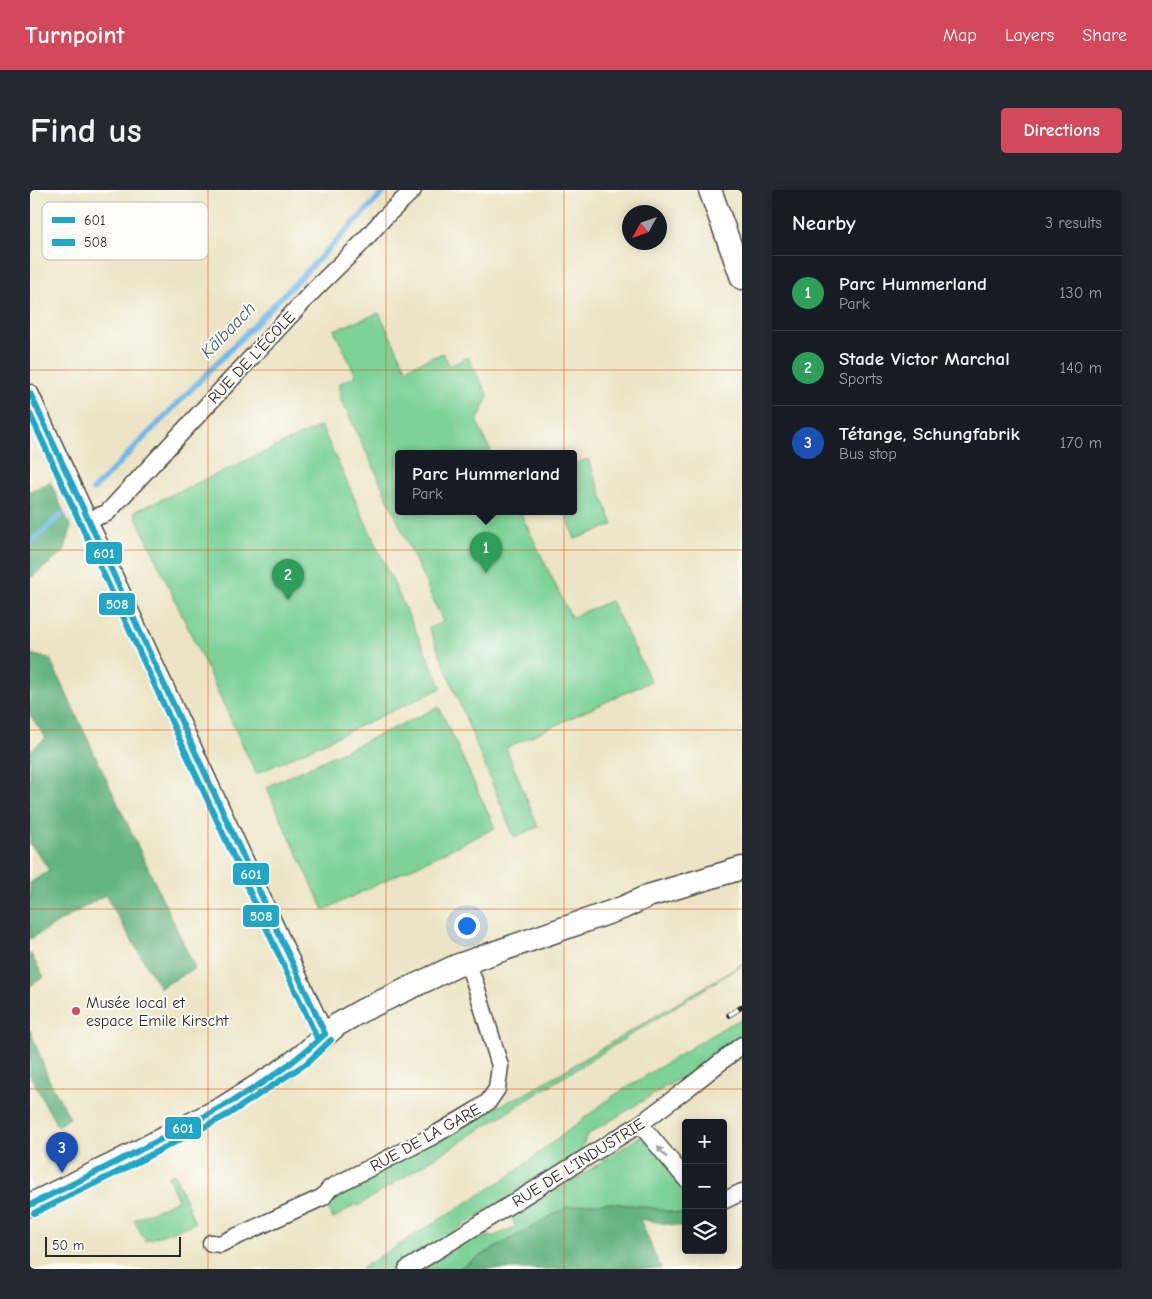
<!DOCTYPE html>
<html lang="en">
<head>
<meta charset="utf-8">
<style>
	body { margin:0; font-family:"Comic Neue",sans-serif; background:#242831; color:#f1f3f6 }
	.controls { position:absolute; right:15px; bottom:15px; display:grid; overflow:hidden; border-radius:5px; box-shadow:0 2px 12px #0003 }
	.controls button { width:45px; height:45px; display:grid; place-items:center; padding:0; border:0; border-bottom:1px solid #363941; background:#171b24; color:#f1f3f6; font:25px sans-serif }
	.compass { position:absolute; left:592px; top:15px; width:45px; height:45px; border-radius:50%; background:#171b24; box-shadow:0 2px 12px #0003; rotate:230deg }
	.scale { position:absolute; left:15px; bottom:12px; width:136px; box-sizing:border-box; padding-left:5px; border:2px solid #2b2b2b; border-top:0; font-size:14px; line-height:18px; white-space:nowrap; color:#2b2b2b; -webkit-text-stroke:4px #fdfcf7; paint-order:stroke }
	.you { position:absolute; left:436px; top:735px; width:18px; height:18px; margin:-12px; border:4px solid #fff; border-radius:50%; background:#1a73e8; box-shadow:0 0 0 8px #1a73e833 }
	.badge { display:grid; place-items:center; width:32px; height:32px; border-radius:50%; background:#d1495b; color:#fff; font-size:16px; font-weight:700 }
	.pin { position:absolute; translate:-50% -41px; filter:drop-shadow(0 1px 2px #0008) }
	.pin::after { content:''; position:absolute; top:26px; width:18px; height:15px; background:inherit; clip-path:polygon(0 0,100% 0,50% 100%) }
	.popup { position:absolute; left:365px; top:260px; width:182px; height:65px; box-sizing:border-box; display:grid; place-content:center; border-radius:5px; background:#171b24; filter:drop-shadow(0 1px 4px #0005); font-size:16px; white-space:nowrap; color:#9ea1a6 }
	.popup b { font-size:19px; color:#f1f3f6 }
	.popup::after { content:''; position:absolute; left:50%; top:100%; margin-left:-10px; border:10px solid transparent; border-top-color:#171b24 }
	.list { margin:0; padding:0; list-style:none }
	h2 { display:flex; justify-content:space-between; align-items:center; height:65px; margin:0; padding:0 20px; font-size:21px }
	h2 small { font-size:16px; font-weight:400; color:#9ea1a6 }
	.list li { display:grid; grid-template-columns:32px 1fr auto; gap:15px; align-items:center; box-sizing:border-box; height:75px; padding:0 20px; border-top:1px solid #363941 }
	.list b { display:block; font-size:19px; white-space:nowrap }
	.list p { margin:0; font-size:16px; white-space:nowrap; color:#9ea1a6 }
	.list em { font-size:16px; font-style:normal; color:#9ea1a6 }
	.icon { flex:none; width:28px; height:28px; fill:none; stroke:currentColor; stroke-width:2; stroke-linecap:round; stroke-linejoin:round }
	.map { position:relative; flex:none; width:712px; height:1079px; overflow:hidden; border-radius:5px }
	header { display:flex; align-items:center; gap:30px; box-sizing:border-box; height:70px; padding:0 25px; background:#d1495b; color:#fff }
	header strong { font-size:24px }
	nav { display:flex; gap:28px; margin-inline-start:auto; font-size:18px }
	.intro { display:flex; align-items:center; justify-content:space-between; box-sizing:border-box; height:120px; padding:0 30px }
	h1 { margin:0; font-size:35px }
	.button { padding:12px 22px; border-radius:5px; background:#d1495b; color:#fff; font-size:18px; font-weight:700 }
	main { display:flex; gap:30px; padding:0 30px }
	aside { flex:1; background:#171b24; border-radius:5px; box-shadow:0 2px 12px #0003 }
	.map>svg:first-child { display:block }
	.green { fill:#7bd297; stroke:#537e61 }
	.forest { fill:#64b480; stroke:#487056 }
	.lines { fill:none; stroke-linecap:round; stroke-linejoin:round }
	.stream { stroke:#72b7e9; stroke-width:5.5 }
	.street-casing { stroke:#484742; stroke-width:19 }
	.secondary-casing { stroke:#484742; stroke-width:25 }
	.street { stroke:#fff; stroke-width:16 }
	.secondary { stroke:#fff; stroke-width:22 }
	.rail-casing { stroke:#2b2b2b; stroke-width:5.5 }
	.rail { stroke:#fdfcf7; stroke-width:4; stroke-dasharray:11; stroke-linecap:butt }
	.bus-1-casing { stroke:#fdfcf7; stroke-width:10 }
	.bus-2-casing { stroke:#fdfcf7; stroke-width:10 }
	.bus-1 { stroke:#21a6c6; stroke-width:6 }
	.bus-2 { stroke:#21a6c6; stroke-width:6 }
	.oneway { fill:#a0a0a0 }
	.grid { fill:none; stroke:#d5540f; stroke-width:1; stroke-opacity:0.55 }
	.poi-dot { fill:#d1495b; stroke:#fdfcf7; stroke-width:2 }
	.labels { text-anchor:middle; stroke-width:4; stroke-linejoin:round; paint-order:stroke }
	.street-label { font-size:16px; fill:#2b2b2b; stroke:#fdfcf7 }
	.poi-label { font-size:16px; fill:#2b2b2b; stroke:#fdfcf7; text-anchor:start }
	.water-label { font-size:18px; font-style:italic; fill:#445c6e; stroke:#fdfcf7 }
	.key { fill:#fdfcf7; stroke:#bebdba; stroke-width:1 }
	.key-label { font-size:14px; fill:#2b2b2b }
	.line-badge { stroke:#fdfcf7; stroke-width:2 }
	.badge-label { font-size:14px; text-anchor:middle; font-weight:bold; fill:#fff }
</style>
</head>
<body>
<header>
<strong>Turnpoint</strong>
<nav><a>Map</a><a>Layers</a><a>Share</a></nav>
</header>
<div class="intro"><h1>Find us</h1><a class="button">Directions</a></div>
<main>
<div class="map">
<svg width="712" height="1079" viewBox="0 0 712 1079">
	<rect width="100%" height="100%" fill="#fdfcf7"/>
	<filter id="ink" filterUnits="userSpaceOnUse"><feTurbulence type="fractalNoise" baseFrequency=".02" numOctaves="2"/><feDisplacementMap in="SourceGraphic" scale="10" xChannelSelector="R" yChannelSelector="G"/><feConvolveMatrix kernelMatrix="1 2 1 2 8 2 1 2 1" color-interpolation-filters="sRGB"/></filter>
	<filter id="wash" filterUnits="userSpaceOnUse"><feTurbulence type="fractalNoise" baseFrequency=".0096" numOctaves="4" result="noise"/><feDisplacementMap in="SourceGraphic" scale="20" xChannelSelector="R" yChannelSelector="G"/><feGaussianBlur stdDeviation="1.12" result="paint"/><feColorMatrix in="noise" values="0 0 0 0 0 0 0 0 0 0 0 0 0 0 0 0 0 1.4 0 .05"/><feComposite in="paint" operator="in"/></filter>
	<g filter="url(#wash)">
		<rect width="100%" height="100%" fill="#ece4c4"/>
		<g class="green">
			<polygon points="349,123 376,178 413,163 420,176 438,167 458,206 447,232 462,264 368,264 368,322 490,322 541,427 581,411 621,491 476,558 508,637 484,647 399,438 413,432 345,280 310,208 310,193 326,186 304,140"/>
			<polygon points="291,236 412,498 226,584 104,322"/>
			<polygon points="558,269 583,335 545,349 535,322 544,322 544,274"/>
			<polygon points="409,517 465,638 294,720 236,597"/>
			<polygon points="712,773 712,775 328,1016 326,1014 303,1029 293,1007 403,946 495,904 703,780"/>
			<polygon points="712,829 712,848 655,893 650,888 557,945 550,962 364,1079 330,1079 478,987 583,906 693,838"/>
			<polygon points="616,942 656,989 656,1025 611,1016 537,1017 428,1079 392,1079 438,1050 464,1046 486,1037 481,1027 546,989"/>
			<polygon points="144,983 165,1033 115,1051 104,1030 148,1010 138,986"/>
		</g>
		<g class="forest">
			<polygon points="20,292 41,338 34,362 0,388 0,301"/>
			<polygon points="0,464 20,469 165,778 130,798 75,705 0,749 0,693 19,680 5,659 0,655 0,561 16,548 0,525"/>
			<polygon points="0,763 14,787 0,796"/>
			<polygon points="0,840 19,890 40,928 27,936 0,885"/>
			<polygon points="581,1013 611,1016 656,1025 656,1037 610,1029 631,1079 428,1079 537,1017 557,1014"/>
		</g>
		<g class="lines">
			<g class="stream">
				<polyline points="63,300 356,0"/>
				<polyline points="0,353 32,324"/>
			</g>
		</g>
	</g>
	<g filter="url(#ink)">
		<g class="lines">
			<g class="street-casing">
				<g id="street">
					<polyline points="0,203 295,844"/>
					<polyline points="58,330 77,323 285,99 329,56 354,28 383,0"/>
					<polyline points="610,934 656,989"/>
					<polyline points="693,1011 712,1002"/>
					<polyline points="181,1053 190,1054 293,1007 300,998 403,946 445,921 458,912 467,899 470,876 446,796 437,772"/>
					<polyline points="377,1079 610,934 658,898 712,855"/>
				</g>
			</g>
			<g class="secondary-casing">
				<g id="secondary">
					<polyline points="680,0 712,88"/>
					<polyline points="0,1015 80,976 194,917 254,879 272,866 307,835 331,821 426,776 592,718 618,706 712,678"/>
				</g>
			</g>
			<use href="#street" class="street"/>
			<use href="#secondary" class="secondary"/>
			<g class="rail-casing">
				<polyline id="rail" points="699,825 712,817"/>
			</g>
			<use href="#rail" class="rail"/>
			<g class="bus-1-casing">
				<g id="bus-1">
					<polyline points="0,203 295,844"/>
					<path d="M 0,1015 C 47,992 93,969 139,945 C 195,916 249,888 295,844"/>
				</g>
			</g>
			<g class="bus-2-casing">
				<g id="bus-2">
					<polyline points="0,224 287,848"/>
					<polyline points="4,1023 84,984 199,924 277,873 301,850"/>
				</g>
			</g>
			<use href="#bus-1" class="bus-1"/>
			<use href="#bus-2" class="bus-2"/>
		</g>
		<defs><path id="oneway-solid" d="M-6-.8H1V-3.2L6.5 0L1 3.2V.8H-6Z" transform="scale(1.25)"/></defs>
		<use class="oneway" href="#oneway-solid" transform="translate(632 962) rotate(-130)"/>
	</g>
	<path class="grid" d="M 178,0 L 178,1079M 356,0 L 356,1079M 534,0 L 534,1079M 0,180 L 712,180M 0,360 L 712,360M 0,540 L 712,540M 0,719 L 712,719M 0,899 L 712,899"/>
	<circle class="poi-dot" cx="46" cy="821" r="5"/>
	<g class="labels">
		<g class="street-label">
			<text transform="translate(221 167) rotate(-47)" y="6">RUE DE L'ÉCOLE</text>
			<text transform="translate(395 947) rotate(-29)" y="6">RUE DE LA GARE</text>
			<text transform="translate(548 972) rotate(-32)" y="6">RUE DE L'INDUSTRIE</text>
		</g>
		<g class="poi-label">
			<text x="56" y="818">Musée local et<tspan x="56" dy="18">espace Emile Kirscht</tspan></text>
		</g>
		<g class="water-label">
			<text transform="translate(198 140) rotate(-46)" y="6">Kälbaach</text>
		</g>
	</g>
	<rect x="12" y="12" width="166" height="58" rx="8" class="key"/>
	<rect x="22" y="27" width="23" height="6" fill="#21a6c6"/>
	<rect x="22" y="49" width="23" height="7" fill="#21a6c6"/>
	<g class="key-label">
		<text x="54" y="35">601</text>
		<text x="54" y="57">508</text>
	</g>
	<g class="line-badge">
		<rect x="55" y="351" width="38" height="24" rx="5" fill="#21a6c6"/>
		<rect x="68" y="402" width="38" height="24" rx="5" fill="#21a6c6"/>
		<rect x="202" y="672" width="38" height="24" rx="5" fill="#21a6c6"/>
		<rect x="212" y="714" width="38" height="24" rx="5" fill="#21a6c6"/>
		<rect x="134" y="926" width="38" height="24" rx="5" fill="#21a6c6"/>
	</g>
	<g class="badge-label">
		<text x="74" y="368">601</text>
		<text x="87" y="419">508</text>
		<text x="221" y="689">601</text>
		<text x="231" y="731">508</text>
		<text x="153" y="943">601</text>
	</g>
</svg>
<div class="controls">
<button>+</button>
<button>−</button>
<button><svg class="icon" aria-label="layers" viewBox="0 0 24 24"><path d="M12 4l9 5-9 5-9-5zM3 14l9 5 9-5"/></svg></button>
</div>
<svg class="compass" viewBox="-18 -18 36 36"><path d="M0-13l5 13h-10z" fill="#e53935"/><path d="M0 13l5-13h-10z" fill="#9ea1a6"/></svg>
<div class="scale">50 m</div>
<div class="you"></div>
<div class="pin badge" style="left:456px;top:383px;background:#2e9e5b">1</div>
<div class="popup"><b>Parc Hummerland</b>Park</div>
<div class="pin badge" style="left:258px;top:410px;background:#2e9e5b">2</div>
<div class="pin badge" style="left:32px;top:983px;background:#1a4fb4">3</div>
</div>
<aside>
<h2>Nearby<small>3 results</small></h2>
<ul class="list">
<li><span class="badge" style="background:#2e9e5b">1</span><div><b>Parc Hummerland</b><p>Park</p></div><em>130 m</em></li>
<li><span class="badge" style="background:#2e9e5b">2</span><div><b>Stade Victor Marchal</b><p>Sports</p></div><em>140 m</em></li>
<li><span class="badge" style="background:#1a4fb4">3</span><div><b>Tétange, Schungfabrik</b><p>Bus stop</p></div><em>170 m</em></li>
</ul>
</aside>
</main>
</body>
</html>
